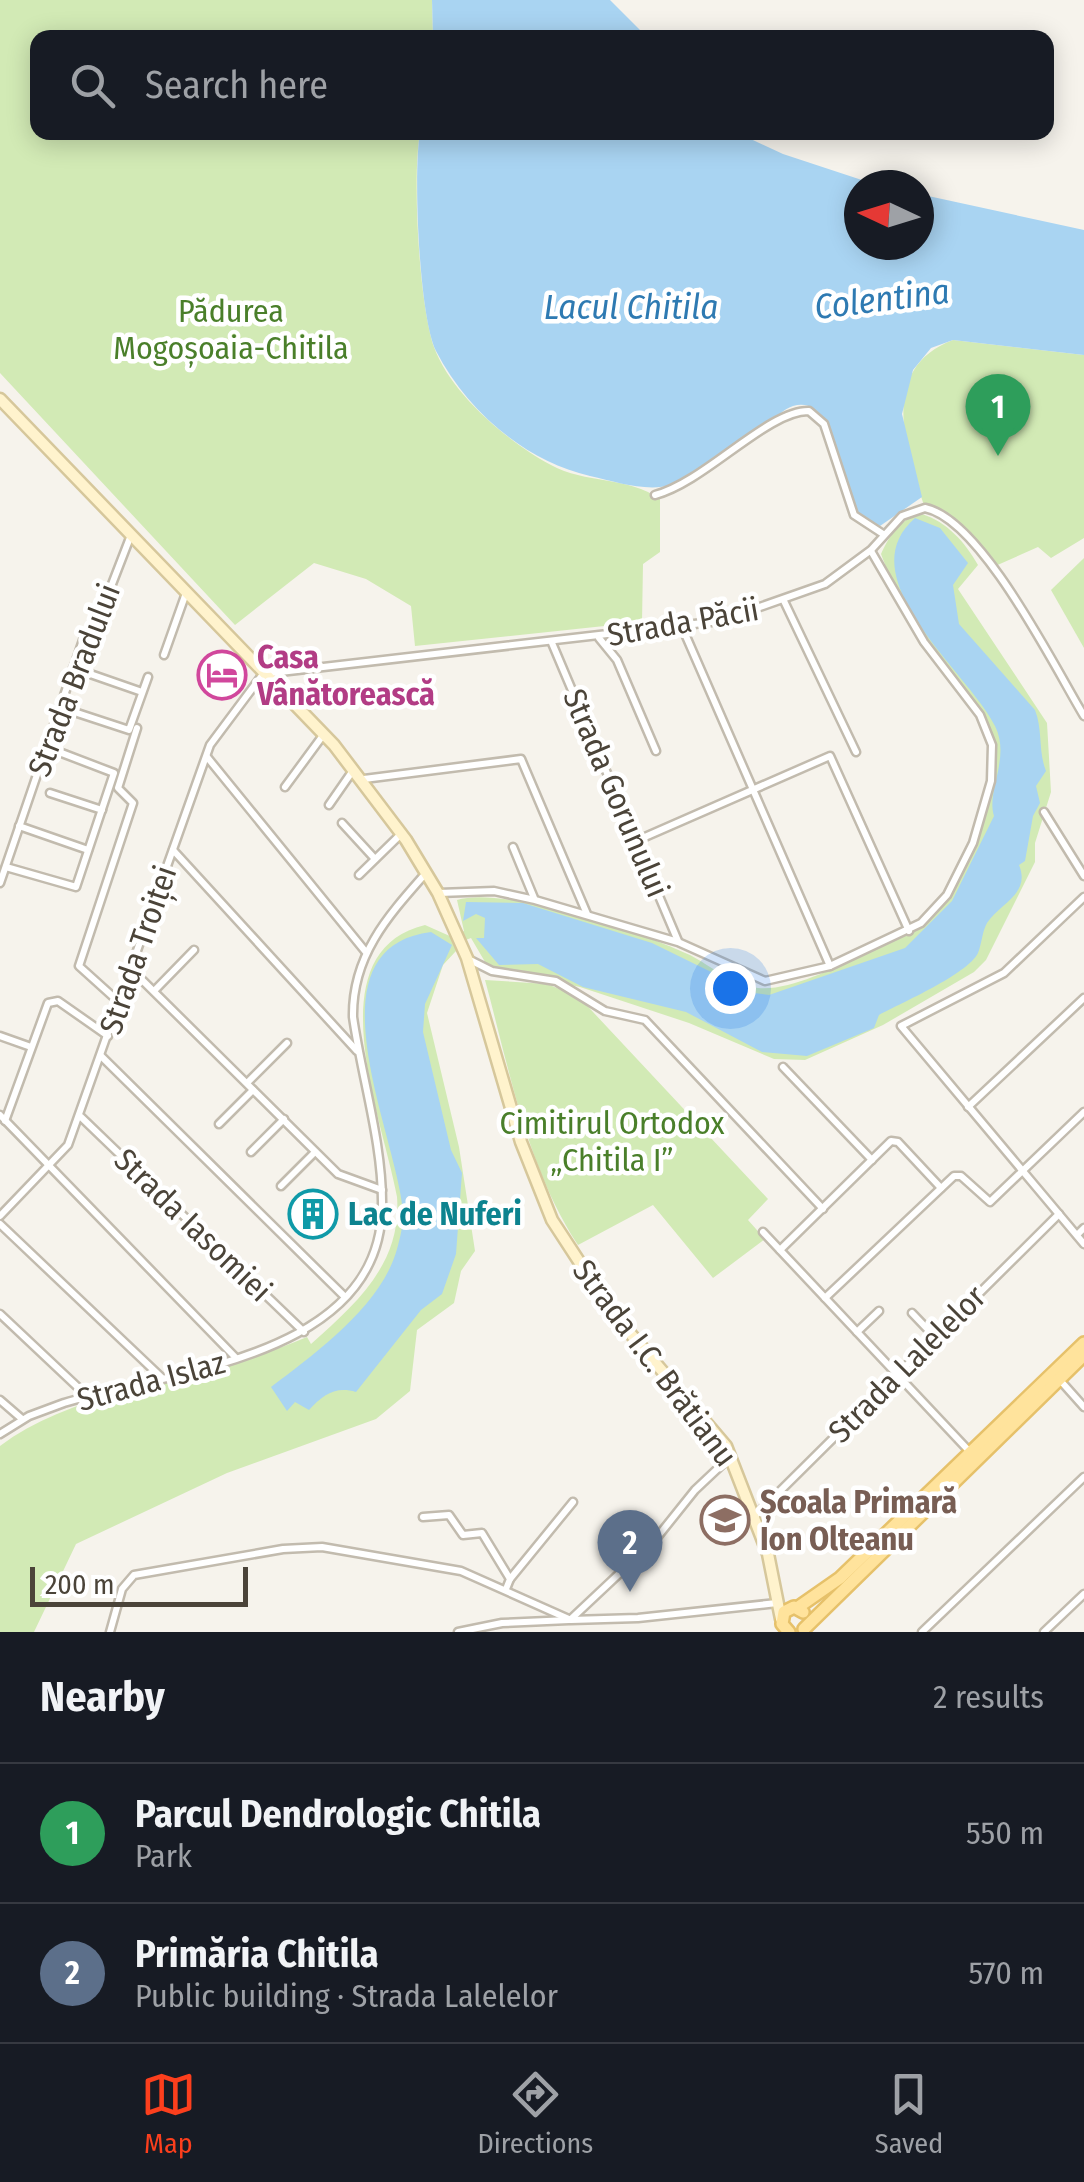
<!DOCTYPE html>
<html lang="en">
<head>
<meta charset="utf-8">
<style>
	body { margin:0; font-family:"Fira Sans Condensed",sans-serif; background:#20242c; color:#f1f3f6 }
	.compass { position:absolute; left:844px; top:170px; width:90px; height:90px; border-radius:50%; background:#171b24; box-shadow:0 5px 25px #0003; rotate:274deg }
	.scale { position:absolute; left:30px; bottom:25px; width:218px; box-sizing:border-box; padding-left:10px; border:5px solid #4b4439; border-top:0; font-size:28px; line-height:35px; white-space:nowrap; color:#4b4439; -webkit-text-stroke:8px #fff; paint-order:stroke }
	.you { position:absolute; left:730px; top:988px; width:35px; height:35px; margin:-25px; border:8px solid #fff; border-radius:50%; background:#1a73e8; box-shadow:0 0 0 15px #1a73e833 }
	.badge { display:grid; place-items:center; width:65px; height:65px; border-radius:50%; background:#fc3f1d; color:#fff; font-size:32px; font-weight:700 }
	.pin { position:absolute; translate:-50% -82px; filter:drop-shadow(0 2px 5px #0008) }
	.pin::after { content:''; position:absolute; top:52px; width:35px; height:30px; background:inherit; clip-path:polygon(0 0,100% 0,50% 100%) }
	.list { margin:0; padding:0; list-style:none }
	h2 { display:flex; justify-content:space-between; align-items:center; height:130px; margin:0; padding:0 40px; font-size:42px }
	h2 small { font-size:32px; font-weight:400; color:#9ea1a6 }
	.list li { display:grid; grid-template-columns:65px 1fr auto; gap:30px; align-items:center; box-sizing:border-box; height:140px; padding:0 40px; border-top:2px solid #363941 }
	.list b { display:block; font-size:38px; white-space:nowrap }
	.list p { margin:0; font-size:32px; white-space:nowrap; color:#9ea1a6 }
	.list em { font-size:32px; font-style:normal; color:#9ea1a6 }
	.icon { flex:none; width:55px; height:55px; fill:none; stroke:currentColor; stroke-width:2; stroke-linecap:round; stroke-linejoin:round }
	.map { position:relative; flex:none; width:1084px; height:1632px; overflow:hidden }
	.search { position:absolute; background:#171b24; box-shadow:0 5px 25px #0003; left:30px; right:30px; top:30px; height:110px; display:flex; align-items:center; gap:25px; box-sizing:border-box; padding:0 35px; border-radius:20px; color:#9ea1a6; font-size:38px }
	.sheet { height:410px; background:#171b24 }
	nav { display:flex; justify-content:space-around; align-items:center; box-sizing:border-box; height:140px; border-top:2px solid #363941; background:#171b24; font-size:28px; color:#9ea1a6 }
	nav a { display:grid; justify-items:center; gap:5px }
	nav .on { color:#fc3f1d }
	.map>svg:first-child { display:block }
	.green { fill:#d2eab5 }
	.water { fill:#a9d4f2 }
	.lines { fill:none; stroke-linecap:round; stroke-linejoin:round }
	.street-casing { stroke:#c2bbae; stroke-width:11 }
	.secondary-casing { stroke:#d6c79b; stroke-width:15 }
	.primary-casing { stroke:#e6c16a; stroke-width:16 }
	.street { stroke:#fff; stroke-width:6 }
	.secondary { stroke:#fff3cd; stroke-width:10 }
	.primary { stroke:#ffe39c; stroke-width:11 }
	.labels { text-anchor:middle; stroke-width:9; stroke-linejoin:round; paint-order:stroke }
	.park-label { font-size:32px; fill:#4a7f2a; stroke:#fff }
	.street-label { font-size:32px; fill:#4b4439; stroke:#fff }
	.hotel-label { font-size:32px; font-weight:bold; fill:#b23c85; stroke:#fff; text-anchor:start }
	.culture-label { font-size:32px; font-weight:bold; fill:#0d838f; stroke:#fff; text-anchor:start }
	.education-label { font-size:32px; font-weight:bold; fill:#785e54; stroke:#fff; text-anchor:start }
	.water-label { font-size:35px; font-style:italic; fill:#2e7ab2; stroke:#fff }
</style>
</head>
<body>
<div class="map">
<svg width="1084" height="1632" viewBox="0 0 1084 1632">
	<rect width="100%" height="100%" fill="#f6f3ec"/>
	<g class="green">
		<path d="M 0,0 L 432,0 L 433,37 L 38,38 L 38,132 L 420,133 C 412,178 419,303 434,347 C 451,394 508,442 551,465 C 585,484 628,476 660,499 L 660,552 L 643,564 L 642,622 L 415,646 L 411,606 L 366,579 L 314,563 L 235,625 L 0,373 Z"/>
		<path d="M 953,340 L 1084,355 L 1084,538 L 1051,558 L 1038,547 L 993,567 L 950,518 L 925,508 C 905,449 878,368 953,340 Z"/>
		<path d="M 922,514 C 947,522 965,542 978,565 L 958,589 L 1047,723 L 1051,792 L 1035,843 L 1035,862 L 986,960 L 974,972 L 883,1025 L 805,1060 L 774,1059 L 689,1023 L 580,987 L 488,967 L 471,938 L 455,944 L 456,951 L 443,965 L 427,1013 L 459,1147 L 475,1251 L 461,1271 L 454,1303 L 417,1330 L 410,1391 L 376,1419 L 227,1473 L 76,1544 L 34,1632 L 0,1632 L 0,1446 C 82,1385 211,1379 307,1337 L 311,1344 C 357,1303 402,1263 397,1197 C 383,1119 314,952 425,925 L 452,937 L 464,931 L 457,900 C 503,885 645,933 690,955 C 711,966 733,985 758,988 C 789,991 831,969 859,957 C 904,939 938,917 958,872 C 974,837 999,789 991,750 C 982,705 946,672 921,635 C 904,611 891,581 881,554 C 890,535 900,518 922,514 Z"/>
		<polygon points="1084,558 1084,648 1051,590"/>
		<path d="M 485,980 L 547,984 L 579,997 L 768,1199 L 748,1220 L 765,1239 L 713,1278 L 653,1205 L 578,1245 C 527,1168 509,1068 485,980 Z"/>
	</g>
	<g class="water">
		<polygon points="432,0 610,0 647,37 433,37"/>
		<path d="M 420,133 L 738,133 L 783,154 L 877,185 L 859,185 L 859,245 L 919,245 L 919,194 L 1084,230 L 1084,355 L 953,340 L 931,348 L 913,370 L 902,414 L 922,497 L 880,526 L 861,520 L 825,420 C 816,409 808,402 793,406 C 783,409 776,418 769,424 C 743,444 704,476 672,485 C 645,492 617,482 590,476 C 525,461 467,411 436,351 C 419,317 413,172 420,133 Z"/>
		<path d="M 915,518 L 940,528 L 968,563 L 953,585 L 959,624 L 1035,710 C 1043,730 1038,751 1046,771 L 1036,786 L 1040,803 L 1033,816 L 1025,861 L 1019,865 C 1031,894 1000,903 987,923 C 982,932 982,943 978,953 C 968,974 901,1003 879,1015 L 874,1028 L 807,1056 L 762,1052 L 686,1012 L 583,987 L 538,964 L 499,965 L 476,938 L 484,938 L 485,918 L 476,914 L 463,921 L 466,902 L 523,903 L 652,943 L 754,993 L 769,995 L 905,948 L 952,901 L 994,816 C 986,791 1011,758 995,726 C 969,673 846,578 915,518 Z"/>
		<path d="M 431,932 L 452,945 L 425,1004 L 423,1032 L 451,1150 L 462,1173 L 456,1254 L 442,1294 L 421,1310 L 356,1392 C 335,1386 323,1395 309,1410 L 295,1402 L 287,1411 L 271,1387 C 316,1353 382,1305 397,1249 C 400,1239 404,1221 403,1212 C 398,1137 304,948 431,932 Z"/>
	</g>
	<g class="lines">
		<g class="street-casing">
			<g id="street">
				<path d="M 655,495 C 705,482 768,410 809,411 L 824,424 L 854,515 L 883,534"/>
				<polyline points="784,601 856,752"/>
				<polyline points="682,627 830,966"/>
				<polyline points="599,638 617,660 656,751"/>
				<polyline points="552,643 678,941"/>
				<polyline points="164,655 186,593"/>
				<polyline points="73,668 142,692"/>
				<polyline points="59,707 129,730 148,677"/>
				<polyline points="207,757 365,951"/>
				<polyline points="364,779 521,759 587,914"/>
				<polyline points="285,787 324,734"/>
				<polyline points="50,793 102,810"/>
				<polyline points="329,805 354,769"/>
				<polyline points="1044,812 1084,876"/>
				<polyline points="342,823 375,859"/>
				<polyline points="19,826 88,850"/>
				<polyline points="638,840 830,756 909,931"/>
				<polyline points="513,847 534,898"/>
				<polyline points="173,850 357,1051"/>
				<polyline points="6,867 76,887 114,773 46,747"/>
				<polyline points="359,875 401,834"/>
				<polyline points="0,883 83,640 102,610 131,535"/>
				<polyline points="439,893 494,891 535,900 678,942 765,981 830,966 921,923 947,895 973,843 991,781 992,745 980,715 924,642 871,551"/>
				<polyline points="1084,897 1004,973 901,1026 1084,1244"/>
				<polyline points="468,959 492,971 556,981 605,1011 645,1020 823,1209"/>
				<polyline points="131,969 338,1174 382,1190"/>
				<polyline points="154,991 194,950"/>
				<polyline points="120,1003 79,966 133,803 118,788 137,728"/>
				<polyline points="0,1036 31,1047"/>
				<polyline points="101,1056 345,1297"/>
				<polyline points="783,1067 872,1160"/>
				<polyline points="247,1083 287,1043"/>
				<polyline points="968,1107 1084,998"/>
				<polyline points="0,1115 236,1358"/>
				<polyline points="81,1117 304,1332"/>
				<polyline points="5,1121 48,1003 58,1001 108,1036"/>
				<polyline points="219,1124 253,1090"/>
				<polyline points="251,1152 284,1119"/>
				<polyline points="281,1186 315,1152"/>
				<path d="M 0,1216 L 68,1145 L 210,745 L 263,674 L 720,621 L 825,584 L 871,550 L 902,516 L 925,508 C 981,519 1054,666 1084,716"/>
				<polyline points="0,1224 162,1378"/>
				<polyline points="763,1232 970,1452"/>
				<polyline points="1077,1235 1084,1228"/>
				<polyline points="780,1250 891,1141 898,1142 941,1188"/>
				<polyline points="825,1298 954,1176 961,1176 990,1202 1084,1112"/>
				<polyline points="912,1313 934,1336"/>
				<polyline points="0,1314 86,1395"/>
				<polyline points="857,1332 879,1311"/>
				<polyline points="1059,1379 1084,1407"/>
				<polyline points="0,1400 22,1419"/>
				<path d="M 0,1434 L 29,1416 L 64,1403 C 170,1371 381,1358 382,1206 C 383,1145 362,1079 353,1017 C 352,956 387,917 426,873"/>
				<polyline points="756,1515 1059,1214"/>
				<polyline points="423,1517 449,1515 463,1535 482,1533 510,1579 506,1589"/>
				<polyline points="510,1579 573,1502"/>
				<polyline points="571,1619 655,1540 695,1490 730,1457"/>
				<polyline points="110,1632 122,1589 134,1575 283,1549 322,1547 461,1571 571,1620 638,1618 777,1603"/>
				<polyline points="458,1632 502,1623 569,1620"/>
				<polyline points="922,1632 1084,1477"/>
				<polyline points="1044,1632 1084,1594"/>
			</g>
		</g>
		<g class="secondary-casing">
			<polyline id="secondary" points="0,399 334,745 406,840 438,893 467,958 521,1142 552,1220 612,1312 726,1446 768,1554 781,1619"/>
		</g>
		<g class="primary-casing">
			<g id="primary">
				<polyline points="797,1608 840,1578 1084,1343"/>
				<polyline points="804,1629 1084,1355"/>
				<polyline points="789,1632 782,1624 784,1612 794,1607 803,1612"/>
			</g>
		</g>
		<use href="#street" class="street"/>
		<use href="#secondary" class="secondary"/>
		<use href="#primary" class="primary"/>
	</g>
	<defs>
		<g id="hotel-ring" transform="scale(2.5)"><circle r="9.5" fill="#fff" stroke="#d1479c" stroke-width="1.5"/><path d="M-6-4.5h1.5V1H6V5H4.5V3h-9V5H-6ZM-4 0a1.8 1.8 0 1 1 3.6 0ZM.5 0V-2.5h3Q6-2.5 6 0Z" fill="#d1479c"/></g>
		<g id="building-ring" transform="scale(2.5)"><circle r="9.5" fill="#fff" stroke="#0f9aa8" stroke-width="1.5"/><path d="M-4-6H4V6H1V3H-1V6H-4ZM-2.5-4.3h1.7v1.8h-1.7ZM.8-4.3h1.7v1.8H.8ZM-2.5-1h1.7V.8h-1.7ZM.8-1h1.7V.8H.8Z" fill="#0f9aa8"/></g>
		<g id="school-ring" transform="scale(2.5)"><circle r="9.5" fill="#fff" stroke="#8d6e63" stroke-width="1.5"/><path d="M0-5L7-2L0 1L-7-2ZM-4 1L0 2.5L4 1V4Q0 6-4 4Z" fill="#8d6e63"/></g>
	</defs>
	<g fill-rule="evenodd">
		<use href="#hotel-ring" x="222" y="675"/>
		<use href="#building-ring" x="313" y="1214"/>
		<use href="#school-ring" x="725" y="1520"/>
	</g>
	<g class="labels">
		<g class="park-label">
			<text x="231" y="322">Pădurea<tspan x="231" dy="37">Mogoșoaia-Chitila</tspan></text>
			<text x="612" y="1134">Cimitirul Ortodox<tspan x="612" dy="37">„Chitila I”</tspan></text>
		</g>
		<g class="street-label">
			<text transform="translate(683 622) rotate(-10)" y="11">Strada Păcii</text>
			<text transform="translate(74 680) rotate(-69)" y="11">Strada Bradului</text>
			<text transform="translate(616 793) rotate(67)" y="11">Strada Gorunului</text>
			<text transform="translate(138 950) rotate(-71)" y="11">Strada Troiței</text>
			<text transform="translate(193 1225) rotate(44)" y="11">Strada Iasomiei</text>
			<text transform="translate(655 1363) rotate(53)" y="11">Strada I.C. Brătianu</text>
			<text transform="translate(907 1364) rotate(-45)" y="11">Strada Lalelelor</text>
			<text transform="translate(151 1381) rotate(-15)" y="11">Strada Islaz</text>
		</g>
		<g class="hotel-label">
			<text x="257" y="668">Casa<tspan x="257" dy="37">Vânătorească</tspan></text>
		</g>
		<g class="culture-label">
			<text x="348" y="1225">Lac de Nuferi</text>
		</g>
		<g class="education-label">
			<text x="760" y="1513">Școala Primară<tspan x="760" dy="37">Ion Olteanu</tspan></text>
		</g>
		<g class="water-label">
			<text transform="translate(882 299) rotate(-7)" y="12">Colentina</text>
			<text x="631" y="319">Lacul Chitila</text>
		</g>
	</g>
</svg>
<svg class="compass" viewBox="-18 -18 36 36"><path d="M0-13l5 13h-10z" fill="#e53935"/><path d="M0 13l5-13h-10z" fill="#9ea1a6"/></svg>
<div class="scale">200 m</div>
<div class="you"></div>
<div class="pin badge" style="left:998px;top:456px;background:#2e9e5b">1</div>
<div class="pin badge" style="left:630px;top:1592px;background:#5c6f8a">2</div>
<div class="search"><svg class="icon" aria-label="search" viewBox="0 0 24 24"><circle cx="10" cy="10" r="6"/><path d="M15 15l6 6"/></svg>Search here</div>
</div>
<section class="sheet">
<h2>Nearby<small>2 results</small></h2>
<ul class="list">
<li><span class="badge" style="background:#2e9e5b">1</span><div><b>Parcul Dendrologic Chitila</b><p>Park</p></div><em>550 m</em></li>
<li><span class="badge" style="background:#5c6f8a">2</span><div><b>Primăria Chitila</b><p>Public building · Strada Lalelelor</p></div><em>570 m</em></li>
</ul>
</section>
<nav>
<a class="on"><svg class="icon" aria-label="map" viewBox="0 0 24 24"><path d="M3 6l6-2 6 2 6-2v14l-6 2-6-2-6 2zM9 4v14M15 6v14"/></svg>Map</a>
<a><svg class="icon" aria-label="directions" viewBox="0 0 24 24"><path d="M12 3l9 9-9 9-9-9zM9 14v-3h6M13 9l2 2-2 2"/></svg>Directions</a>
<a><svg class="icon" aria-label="saved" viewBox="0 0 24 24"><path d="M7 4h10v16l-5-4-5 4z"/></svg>Saved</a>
</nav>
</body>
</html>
